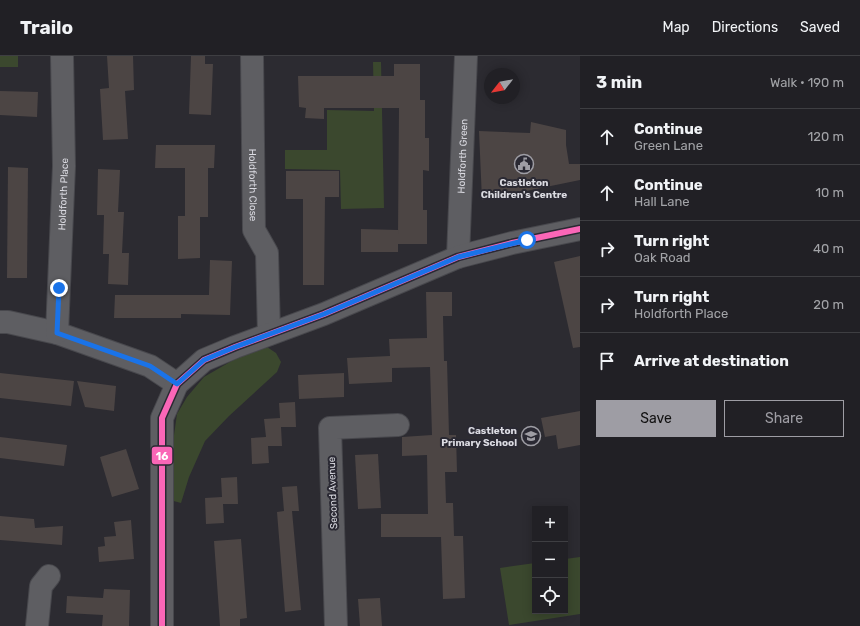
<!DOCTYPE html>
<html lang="en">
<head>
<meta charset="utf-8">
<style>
	body { margin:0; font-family:Rubik,sans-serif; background:#29282d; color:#f1f3f6 }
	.controls { position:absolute; right:12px; bottom:12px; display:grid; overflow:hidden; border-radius:0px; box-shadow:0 2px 10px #0003 }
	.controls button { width:36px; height:36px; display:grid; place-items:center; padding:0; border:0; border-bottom:1px solid #3e3e42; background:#212025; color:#f1f3f6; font:20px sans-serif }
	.compass { position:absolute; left:484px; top:12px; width:36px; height:36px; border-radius:50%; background:#212025; box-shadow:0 2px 10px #0003; rotate:239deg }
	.stop { position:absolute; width:12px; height:12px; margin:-9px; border:3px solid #1a73e8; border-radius:50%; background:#fff }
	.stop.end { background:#1a73e8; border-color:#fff; box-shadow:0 1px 4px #0008 }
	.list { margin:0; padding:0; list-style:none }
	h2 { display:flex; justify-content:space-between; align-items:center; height:52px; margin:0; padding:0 16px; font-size:17px }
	h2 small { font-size:13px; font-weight:400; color:#a2a3a7 }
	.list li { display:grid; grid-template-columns:26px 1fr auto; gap:12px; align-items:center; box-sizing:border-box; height:56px; padding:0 16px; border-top:1px solid #3e3e42 }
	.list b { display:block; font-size:15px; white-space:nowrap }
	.list p { margin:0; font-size:13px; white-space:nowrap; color:#a2a3a7 }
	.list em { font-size:13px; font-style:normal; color:#a2a3a7 }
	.actions { display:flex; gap:8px; padding:12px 16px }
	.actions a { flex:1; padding:9px 0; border:1px solid #9e9da4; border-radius:0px; text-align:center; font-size:14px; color:#9e9da4 }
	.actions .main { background:#9e9da4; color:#111 }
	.icon { flex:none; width:22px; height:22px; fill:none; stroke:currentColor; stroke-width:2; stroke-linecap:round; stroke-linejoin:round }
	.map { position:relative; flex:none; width:580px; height:570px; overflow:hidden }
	header { display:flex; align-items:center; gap:24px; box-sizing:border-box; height:56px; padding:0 20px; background:#212025; border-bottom:1px solid #3e3e42 }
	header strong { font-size:19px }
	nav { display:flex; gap:22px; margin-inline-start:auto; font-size:14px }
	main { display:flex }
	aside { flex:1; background:#212025 }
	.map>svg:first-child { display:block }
	.green { fill:#3b482e }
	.building { fill:#4c4544 }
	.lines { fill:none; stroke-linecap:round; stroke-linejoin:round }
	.minor-casing { stroke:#48484d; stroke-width:24 }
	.tertiary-casing { stroke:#48484d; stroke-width:24 }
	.minor { stroke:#5e5e62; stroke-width:22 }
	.tertiary { stroke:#5e5e62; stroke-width:22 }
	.bus-1-casing { stroke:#2a2933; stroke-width:9 }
	.bus-1 { stroke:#fa66b7; stroke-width:6 }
	.route { stroke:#1a73e8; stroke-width:5 }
	.labels { text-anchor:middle; stroke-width:4; stroke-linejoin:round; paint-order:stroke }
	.street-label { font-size:10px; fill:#dbdbe2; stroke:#2a2933 }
	.poi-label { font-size:10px; font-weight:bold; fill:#dbdbe2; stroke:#2a2933 }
	.line-badge { stroke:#2a2933; stroke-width:1.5 }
	.badge-label { font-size:11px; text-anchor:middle; font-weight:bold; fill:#fff }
</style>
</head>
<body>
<header>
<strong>Trailo</strong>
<nav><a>Map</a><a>Directions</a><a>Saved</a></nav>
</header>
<main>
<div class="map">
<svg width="580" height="570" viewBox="0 0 580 570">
	<rect width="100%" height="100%" fill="#2c2b31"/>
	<g class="green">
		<rect x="0" y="0" width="18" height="11"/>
		<polygon points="373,6 381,6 384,152 341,153 340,114 285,113 285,94 327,94 327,54 374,55"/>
		<polygon points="267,291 276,297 281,306 277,316 229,360 205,385 189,421 181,447 170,444 173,386 177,358 187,341 204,321 235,303"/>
		<polygon points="580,501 580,558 509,569 500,512 535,507 535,555 565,555 565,503"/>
	</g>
	<g class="building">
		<polygon points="107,0 133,0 134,34 125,35 128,83 103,84 100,33 109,32"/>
		<polygon points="191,0 205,0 205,8 213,8 211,59 189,58"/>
		<polygon points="394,8 420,8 420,44 425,44 425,82 429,82 429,115 423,114 423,154 427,154 427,188 398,188 398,196 361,196 361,173 398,174 398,178 399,52 324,52 324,63 305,62 306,52 299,51 298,20 394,20"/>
		<polygon points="0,35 38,36 37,61 0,59"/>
		<polygon points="531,66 566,74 566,89 569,108 580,108 580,124 482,144 479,75 530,77"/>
		<polygon points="156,89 215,89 214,112 208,112 208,161 200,161 200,202 178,203 178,160 185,160 185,112 155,112"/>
		<polygon points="8,111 28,112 27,222 7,222"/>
		<polygon points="98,113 120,114 118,156 124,156 122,197 129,197 128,229 108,228 109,198 103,198 104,159 97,159"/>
		<polygon points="286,115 339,115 339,141 325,141 324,229 303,229 303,143 286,143"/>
		<polygon points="580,200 580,291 573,292 554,206"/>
		<polygon points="210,204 232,205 230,259 181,258 181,262 114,262 115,239 209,239"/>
		<polygon points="426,236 452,236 452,260 443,260 444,305 447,305 449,379 456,379 457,416 445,416 446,447 453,447 454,480 463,480 465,542 443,543 441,481 381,481 381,458 428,458 427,399 402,400 402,381 432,379 430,311 392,312 392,326 349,328 347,302 390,300 389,283 427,282"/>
		<polygon points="0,317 74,325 71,350 0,342"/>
		<polygon points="344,317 344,341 299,343 298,319"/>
		<polygon points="77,325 116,330 114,355 85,351"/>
		<polygon points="295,346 296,371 281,371 282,390 268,390 269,407 252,408 251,382 266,381 264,363 280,362 279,347"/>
		<polygon points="580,355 580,389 558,393 556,379 545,381 541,362"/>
		<polygon points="0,381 67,389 64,410 0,402"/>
		<polygon points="126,393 139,433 112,441 100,401"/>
		<polygon points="378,398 381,452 358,453 355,399"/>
		<polygon points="237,421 238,448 223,448 224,467 206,468 205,442 222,441 221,422"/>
		<polygon points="297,430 299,455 292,455 301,554 285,556 277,456 284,455 282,431"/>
		<polygon points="0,460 34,463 35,472 63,470 62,489 0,484"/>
		<polygon points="131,464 134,503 99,506 98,491 105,490 104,481 116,480 114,466"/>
		<polygon points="241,483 247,562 240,563 240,570 220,570 214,485"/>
		<polygon points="104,533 130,534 129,570 102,570 103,559 66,557 67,540 103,542"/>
		<polygon points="380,542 382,570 360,570 358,543"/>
	</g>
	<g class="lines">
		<g class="minor-casing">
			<g id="minor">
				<path id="s1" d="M 252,0 L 254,174 L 267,197 L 269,278"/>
				<path id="s2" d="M 458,201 L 466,0"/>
				<polyline points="0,266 8,266 57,277 150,310 177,328"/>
				<path id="s3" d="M 57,277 L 64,110 L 62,0"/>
				<polyline points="37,570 41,530 49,520"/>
				<polyline points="336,570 330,372 398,369"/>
			</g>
		</g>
		<g class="tertiary-casing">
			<polyline id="tertiary" points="162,570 162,362 177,328 204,304 235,291 324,258 458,201 512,187 580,173"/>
		</g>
		<use href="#minor" class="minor"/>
		<use href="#tertiary" class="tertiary"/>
		<g class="bus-1-casing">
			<polyline id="bus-1" points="162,570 162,362 177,328 204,304 235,291 324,258 458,201 512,187 580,173"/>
		</g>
		<use href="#bus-1" class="bus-1"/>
	</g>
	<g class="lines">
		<polyline class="route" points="59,232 57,277 150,310 177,328 204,304 235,291 324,258 458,201 527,184"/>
	</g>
	<defs>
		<g id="civic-ring" transform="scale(1)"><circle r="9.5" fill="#2a2933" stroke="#9e9da4" stroke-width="1.5"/><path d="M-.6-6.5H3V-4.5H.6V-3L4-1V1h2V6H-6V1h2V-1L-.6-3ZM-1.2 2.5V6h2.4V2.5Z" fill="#9e9da4"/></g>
		<g id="school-ring" transform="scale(1)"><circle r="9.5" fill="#2a2933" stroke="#9e9da4" stroke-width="1.5"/><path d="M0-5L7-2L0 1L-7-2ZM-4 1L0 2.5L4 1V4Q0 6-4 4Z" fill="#9e9da4"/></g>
	</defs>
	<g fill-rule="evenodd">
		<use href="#civic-ring" x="524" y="108"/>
		<use href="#school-ring" x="531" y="380"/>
	</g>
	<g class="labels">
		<g class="street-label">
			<text dy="4" stroke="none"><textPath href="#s2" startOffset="101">Holdforth Green</textPath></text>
			<text dy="4" stroke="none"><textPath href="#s1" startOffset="129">Holdforth Close</textPath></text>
			<text dy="4" stroke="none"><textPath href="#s3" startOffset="139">Holdforth Place</textPath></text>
			<text transform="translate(332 437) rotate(-92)" y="4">Second Avenue</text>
		</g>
		<g class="poi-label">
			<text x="524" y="130">Castleton<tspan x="524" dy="12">Children's Centre</tspan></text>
			<text x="517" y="378" text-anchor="end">Castleton<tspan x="517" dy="12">Primary School</tspan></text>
		</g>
	</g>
	<rect class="line-badge" x="151" y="390" width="22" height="19" rx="4" fill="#fa66b7"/>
	<g class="badge-label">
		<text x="162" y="404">16</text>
	</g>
</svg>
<div class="controls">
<button>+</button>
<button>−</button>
<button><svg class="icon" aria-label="locate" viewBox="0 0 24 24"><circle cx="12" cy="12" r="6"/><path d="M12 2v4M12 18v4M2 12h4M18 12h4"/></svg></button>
</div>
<svg class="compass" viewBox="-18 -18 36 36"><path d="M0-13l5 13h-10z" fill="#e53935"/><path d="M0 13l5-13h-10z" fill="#a2a3a7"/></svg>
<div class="stop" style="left:527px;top:184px"></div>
<div class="stop end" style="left:59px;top:232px"></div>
</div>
<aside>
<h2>3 min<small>Walk · 190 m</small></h2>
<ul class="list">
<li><svg class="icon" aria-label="ahead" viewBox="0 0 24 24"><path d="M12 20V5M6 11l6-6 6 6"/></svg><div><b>Continue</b><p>Green Lane</p></div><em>120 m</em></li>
<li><svg class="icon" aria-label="ahead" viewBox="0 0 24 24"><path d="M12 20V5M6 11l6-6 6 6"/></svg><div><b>Continue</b><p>Hall Lane</p></div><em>10 m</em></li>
<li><svg class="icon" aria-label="right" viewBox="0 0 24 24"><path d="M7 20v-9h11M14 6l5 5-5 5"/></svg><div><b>Turn right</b><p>Oak Road</p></div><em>40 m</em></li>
<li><svg class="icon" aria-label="right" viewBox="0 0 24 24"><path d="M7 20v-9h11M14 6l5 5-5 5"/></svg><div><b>Turn right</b><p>Holdforth Place</p></div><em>20 m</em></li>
<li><svg class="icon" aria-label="arrive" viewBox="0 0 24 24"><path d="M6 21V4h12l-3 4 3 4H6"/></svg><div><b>Arrive at destination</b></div></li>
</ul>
<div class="actions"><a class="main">Save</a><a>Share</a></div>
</aside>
</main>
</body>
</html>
